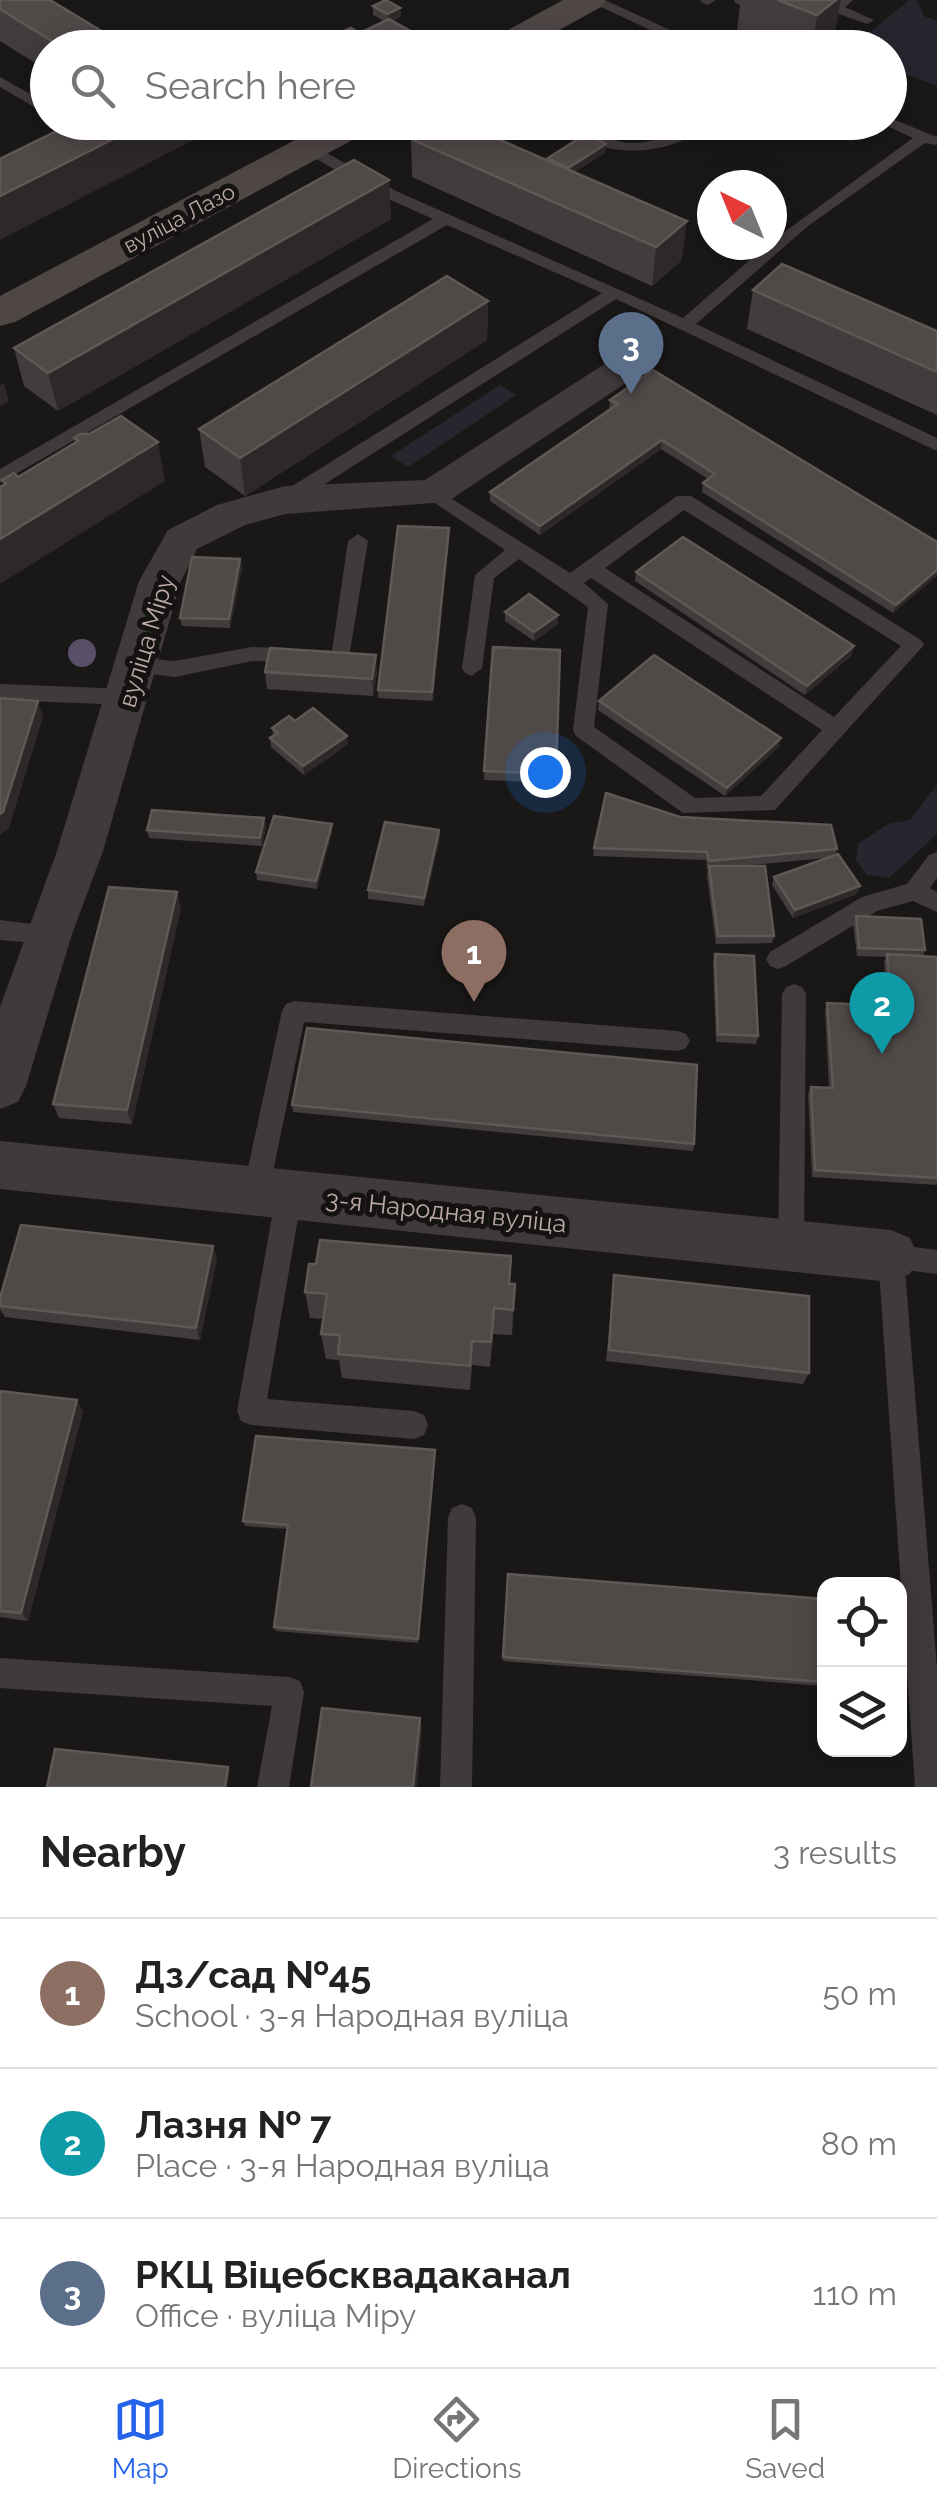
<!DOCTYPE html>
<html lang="en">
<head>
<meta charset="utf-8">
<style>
	body { margin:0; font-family:Raleway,sans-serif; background:#f2f2f2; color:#222 }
	.controls { position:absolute; right:30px; bottom:30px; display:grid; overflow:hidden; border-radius:20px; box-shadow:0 5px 25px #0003 }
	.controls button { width:90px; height:90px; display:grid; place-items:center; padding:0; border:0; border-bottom:2px solid #e0e0e0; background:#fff; color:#222; font:50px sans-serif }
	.compass { position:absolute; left:697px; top:170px; width:90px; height:90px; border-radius:50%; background:#fff; box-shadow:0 5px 25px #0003; rotate:317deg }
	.you { position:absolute; left:545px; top:772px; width:35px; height:35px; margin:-25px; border:8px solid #fff; border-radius:50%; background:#1a73e8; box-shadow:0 0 0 15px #1a73e833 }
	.badge { display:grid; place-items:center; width:65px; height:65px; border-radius:50%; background:#2563eb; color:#fff; font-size:32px; font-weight:700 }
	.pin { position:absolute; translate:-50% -82px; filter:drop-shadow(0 2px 5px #0008) }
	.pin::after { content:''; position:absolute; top:52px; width:35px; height:30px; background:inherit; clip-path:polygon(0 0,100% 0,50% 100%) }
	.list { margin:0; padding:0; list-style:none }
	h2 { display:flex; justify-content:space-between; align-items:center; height:130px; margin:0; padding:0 40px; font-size:42px }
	h2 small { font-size:32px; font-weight:400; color:#767676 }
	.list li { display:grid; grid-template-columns:65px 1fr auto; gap:30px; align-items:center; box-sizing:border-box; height:150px; padding:0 40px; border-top:2px solid #e0e0e0 }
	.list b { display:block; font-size:38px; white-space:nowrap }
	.list p { margin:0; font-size:32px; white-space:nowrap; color:#767676 }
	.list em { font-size:32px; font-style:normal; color:#767676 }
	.icon { flex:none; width:55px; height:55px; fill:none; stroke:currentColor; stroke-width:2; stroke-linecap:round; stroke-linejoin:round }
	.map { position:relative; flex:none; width:937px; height:1787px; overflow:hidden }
	.search { position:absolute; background:#fff; box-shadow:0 5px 25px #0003; left:30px; right:30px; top:30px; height:110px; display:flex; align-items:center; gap:25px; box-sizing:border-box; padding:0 35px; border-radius:55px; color:#767676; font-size:38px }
	.sheet { height:580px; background:#fff }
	nav { display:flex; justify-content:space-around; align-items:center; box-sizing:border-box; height:140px; border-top:2px solid #e0e0e0; background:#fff; font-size:28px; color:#767676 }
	nav a { display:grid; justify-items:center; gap:5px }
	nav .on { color:#2563eb }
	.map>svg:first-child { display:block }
	.green { fill:#28252f }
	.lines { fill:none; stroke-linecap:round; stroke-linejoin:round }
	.lane { fill:#413a3a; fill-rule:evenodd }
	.street { fill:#413a3a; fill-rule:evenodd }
	.secondary { fill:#4f4646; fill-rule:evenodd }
	.tree { fill:#585066 }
	.wall { fill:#423d3c }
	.shaded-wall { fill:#2d2928 }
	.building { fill:#4f4948; stroke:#605857; stroke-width:2.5 }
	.labels { text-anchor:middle; stroke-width:10; stroke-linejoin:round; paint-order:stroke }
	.far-street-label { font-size:22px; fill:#bba8a9; stroke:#151312 }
	.street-label { font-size:25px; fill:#bba8a9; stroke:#151312 }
</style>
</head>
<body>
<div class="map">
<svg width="937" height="1787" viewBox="0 0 937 1787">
	<rect width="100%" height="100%" fill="#1a1817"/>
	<g class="green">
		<polygon points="909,0 917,0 924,16 937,21 937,86 890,68 890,48 852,47"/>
		<polygon points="500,385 516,395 408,467 391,456"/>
		<polygon points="937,785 937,834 889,878 867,875 856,860 858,844 888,824 910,820"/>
	</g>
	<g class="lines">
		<g class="lane">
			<polygon points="586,0 605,0 709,48 689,48"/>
			<polygon points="716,0 707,5 700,1 701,0"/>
			<polygon points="837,0 853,0 845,7 874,20 867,24 830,11 828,8"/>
			<polygon points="0,77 48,104 48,115 0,87"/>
			<polygon points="890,118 937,137 937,145 925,143 808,226 696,324 937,438 937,451 616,299 295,503 281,503 281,493 602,293 447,225 0,483 0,469 433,219 384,197 304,152 304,146 314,146 396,191 683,318 767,245 772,245 772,241 913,138 879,122 890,122"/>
			<polygon points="288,122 307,122 333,140 320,143"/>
			<path d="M 552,122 C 582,122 606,144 636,143 C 664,142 684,122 712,122 C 666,161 599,159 552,122 Z"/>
			<path d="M 433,487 L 570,573 L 677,496 L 691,496 L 921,640 L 924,645 L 775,810 L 683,813 L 576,736 L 573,730 L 588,607 L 519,559 L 494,578 L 482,668 L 472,676 L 465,673 L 462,668 L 475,575 L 505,550 L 426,497 L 426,489 ZM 684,510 L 901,646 L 834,717 L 605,568 ZM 591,578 L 822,730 L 761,796 L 695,798 L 594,727 L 608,604 L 584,583 Z"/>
			<polygon points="358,534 368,541 348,664 252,661 175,677 130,671 127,666 137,658 175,661 252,647 332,651 348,541"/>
			<polygon points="0,684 129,689 139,697 129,705 0,700"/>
			<polygon points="937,852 937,878 930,888 937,892 937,912 913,901 877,911 786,966 778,969 770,966 766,959 770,952 862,897 907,884 929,855"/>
			<polygon points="0,920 56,927 59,934 56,941 48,944 0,940"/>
			<polygon points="794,984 802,987 806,994 804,1246 800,1255 791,1258 782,1255 778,1246 782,994 786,987"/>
			<polygon points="294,1001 678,1031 686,1034 690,1041 686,1048 678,1051 304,1022 269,1191 265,1199 256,1203 247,1199 243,1191 282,1011 286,1004"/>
			<polygon points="289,1183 298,1187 302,1195 267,1399 414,1411 424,1415 428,1425 424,1435 414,1439 251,1425 241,1421 237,1411 276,1195 280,1187"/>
			<polygon points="891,1244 937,1250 937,1274 905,1270 937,1668 937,1787 915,1787 878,1256 882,1247"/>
			<polygon points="462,1504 472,1508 476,1518 472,1787 440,1787 448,1518 452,1508"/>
			<polygon points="0,1658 289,1677 300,1681 304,1692 289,1787 257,1787 272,1706 0,1688"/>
		</g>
		<g class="street">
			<polygon points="619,359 632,363 638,371 632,379 447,502 285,514 245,525 197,549 181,581 103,851 72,934 26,1086 18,1102 0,1109 0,1007 57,851 139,581 168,530 217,505 285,486 425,480 606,363"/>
			<polygon points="0,1141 891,1230 910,1238 918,1256 910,1274 891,1282 0,1189"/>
		</g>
		<g class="secondary">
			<polygon points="563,0 606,0 601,7 527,48 483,48 488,41"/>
			<polygon points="329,122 376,122 371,130 15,322 0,326 0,296"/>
		</g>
	</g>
	<circle class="tree" cx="82" cy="653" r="14"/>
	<g class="wall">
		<polygon points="0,0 128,48 48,48 48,71 0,41"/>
		<polygon points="735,0 841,0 833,39 823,48 783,48 737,30 740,5 734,2"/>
		<polygon points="373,6 400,8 401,17 392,21 414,33 414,42 402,48 394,48 386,43 378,47 370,42 370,48 349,48 340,42 340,33 365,36 364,31 384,21 373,15"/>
		<polygon points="467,122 496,122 482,130"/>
		<polygon points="411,139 548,161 548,158 606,144 605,153 574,172 682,260 652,286 412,177"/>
		<polygon points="389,180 391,219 58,411 24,386 14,348"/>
		<polygon points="753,290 937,331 937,415 747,329"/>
		<polygon points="488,301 487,340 245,496 205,467 199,429"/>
		<polygon points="610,400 937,542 893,613 702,492 703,483 708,479 661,449 540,535 490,501 490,492 611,410 609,409"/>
		<polygon points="449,537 433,701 378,698 378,690"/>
		<polygon points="240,559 242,568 230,628 182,626 180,618"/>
		<polygon points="636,572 852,655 805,695 635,581"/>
		<polygon points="505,612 558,615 558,624 534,641 505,621"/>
		<polygon points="493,647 560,650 555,783 484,780"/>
		<polygon points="265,672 377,672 373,696 267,689"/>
		<polygon points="599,701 779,747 725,796 598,710"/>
		<polygon points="295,721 348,744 304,775 271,747 270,738 273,736 272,728"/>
		<polygon points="680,817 837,849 835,855 860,886 857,894 793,918 772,885 774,877 826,858 739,866 774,936 772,943 716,944 707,875 708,869 707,869 706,860 593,856 594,848"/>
		<polygon points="266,826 262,846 149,838 147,830"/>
		<polygon points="332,832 317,889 257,880 256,872"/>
		<polygon points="440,838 424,906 368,899 368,890"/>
		<polygon points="181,908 132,1124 59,1118 53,1104"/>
		<polygon points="856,916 925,950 923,956 937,957 937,1185 812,1177 808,1094 811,1087 829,1088 825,1010 827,1003 887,1006 884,962 886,957 857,956 853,924"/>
		<polygon points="715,954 758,1036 756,1044 716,1042 713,962"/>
		<polygon points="292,1105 694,1144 693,1151 293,1112"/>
		<polygon points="217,1258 200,1340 5,1317 0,1309 0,1298"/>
		<polygon points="614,1275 809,1373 803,1384 606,1361"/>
		<polygon points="515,1284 512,1335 493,1334 490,1367 472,1365 470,1390 342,1378 339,1360 326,1359 321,1334 323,1319 310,1318 305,1292"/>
		<polygon points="0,1391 83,1411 28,1621 0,1617"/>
		<polygon points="435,1450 418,1643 276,1631 274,1627 288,1529 245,1526 243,1521"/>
		<polygon points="508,1574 824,1599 824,1686 503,1661"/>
	</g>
	<g class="shaded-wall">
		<polygon points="836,0 841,0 833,39 823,48 812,48 817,15"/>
		<polygon points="400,8 401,17 388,23 387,14"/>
		<polygon points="414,33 414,42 402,48 398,48 398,41"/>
		<polygon points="386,34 386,43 378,47 378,38"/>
		<polygon points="370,39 370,48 359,48 359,44"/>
		<polygon points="147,122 228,122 0,240 0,196"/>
		<polygon points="482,122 496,122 482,130"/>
		<polygon points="606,144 605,153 567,177 568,168"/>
		<polygon points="389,180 391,219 58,411 48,373"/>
		<polygon points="687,221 682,260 652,286 656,247"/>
		<polygon points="488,301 487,340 245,496 240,458"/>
		<polygon points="4,383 9,401 0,406 0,386"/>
		<polygon points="662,440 661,449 540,535 540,526"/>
		<polygon points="158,442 165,481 0,584 0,539"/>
		<polygon points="449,528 449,537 433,701 432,692"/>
		<polygon points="240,559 242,568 230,628 229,619"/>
		<polygon points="937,570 937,576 893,613 896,605"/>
		<polygon points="558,615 558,624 534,641 534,632"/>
		<polygon points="854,646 852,655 805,695 807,686"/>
		<polygon points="376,655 377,672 373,696 372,679"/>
		<polygon points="38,701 43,717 9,828 0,835 0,814"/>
		<polygon points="347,736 348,744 304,775 303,766"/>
		<polygon points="781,738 779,747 725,796 727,788"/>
		<polygon points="264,818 266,826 262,846 260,838"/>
		<polygon points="332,824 332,832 317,889 316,881"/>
		<polygon points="439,830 440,838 424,906 424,898"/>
		<polygon points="860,886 857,894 793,918 795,910"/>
		<polygon points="177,892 181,908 132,1124 127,1110"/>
		<polygon points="213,1246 217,1258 200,1340 196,1328"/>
		<polygon points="77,1400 83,1411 28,1621 21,1613"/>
		<polygon points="420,1718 422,1731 417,1787 413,1787"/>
		<polygon points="228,1767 230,1769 227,1787 225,1787"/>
	</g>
	<g class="building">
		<polygon points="0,0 50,0 128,47 63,48 0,9"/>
		<polygon points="386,0 400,8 387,14 373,6"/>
		<polygon points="778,0 836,0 817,15"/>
		<polygon points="389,19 414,33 398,41 386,34 378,38 364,31"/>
		<polygon points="351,28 370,39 359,44 340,33"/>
		<polygon points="75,122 147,122 0,196 0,159"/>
		<polygon points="435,122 459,122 687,221 656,247 411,139"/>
		<polygon points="586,134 606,144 568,168 548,158"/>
		<polygon points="354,160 389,180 48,373 14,348"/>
		<polygon points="782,264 937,331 937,372 753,290"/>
		<polygon points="447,276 488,301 240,458 199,429"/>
		<polygon points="653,370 937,542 937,570 896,605 703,483 715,474 662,440 540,526 490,492 618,404 610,400"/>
		<polygon points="121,416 158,442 0,539 0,487 6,484 2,480 14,473 18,477 78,441 74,438 80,434 89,434"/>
		<polygon points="398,526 449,528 432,692 378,690"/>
		<polygon points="683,537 854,646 807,686 636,572"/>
		<polygon points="192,557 240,559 229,619 180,618"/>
		<polygon points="529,594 558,615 534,632 505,612"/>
		<polygon points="493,647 560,650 556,774 484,771"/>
		<polygon points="270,648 376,655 372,679 265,672"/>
		<polygon points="654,655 781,738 727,788 599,701"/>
		<polygon points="0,698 38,701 3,812 0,814"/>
		<polygon points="313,708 347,736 303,766 270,738 278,733 272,728 289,716 295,721"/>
		<polygon points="606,793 680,817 831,825 837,849 709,861 707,852 594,848"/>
		<polygon points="152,810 264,818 260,838 147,830"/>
		<polygon points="274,816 332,824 316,881 256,872"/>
		<polygon points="385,822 439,830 424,898 368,890"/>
		<polygon points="838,854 860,886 795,910 774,877"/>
		<polygon points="709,866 765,866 774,936 718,936"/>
		<polygon points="109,887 177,892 127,1110 53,1104"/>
		<polygon points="856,916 921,919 925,950 859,948"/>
		<polygon points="715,954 754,956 758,1036 718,1034"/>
		<polygon points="887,954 937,957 937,1178 815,1170 811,1087 833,1088 827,1003 891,1006"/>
		<polygon points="307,1028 697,1065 694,1144 292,1105"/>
		<polygon points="21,1225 213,1246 196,1328 0,1306 0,1298"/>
		<polygon points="320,1240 511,1256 509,1284 515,1284 513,1310 494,1308 491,1342 472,1341 470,1366 338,1354 340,1335 321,1334 327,1294 305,1292 309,1264 316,1264"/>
		<polygon points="614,1275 809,1296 809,1373 609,1350"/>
		<polygon points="0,1391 77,1400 21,1613 0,1611"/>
		<polygon points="256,1436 435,1450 418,1639 274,1627 288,1525 243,1521"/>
		<polygon points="508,1574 824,1599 824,1682 503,1657"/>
		<polygon points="322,1708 420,1718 413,1787 311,1787"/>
		<polygon points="55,1749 228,1767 225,1787 47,1787"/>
	</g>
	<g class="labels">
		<g class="far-street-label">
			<text transform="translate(179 218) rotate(-28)" y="8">вуліца Лазо</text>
		</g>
		<g class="street-label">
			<text transform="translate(146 641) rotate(-73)" y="9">вуліца Міру</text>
			<text transform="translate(446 1211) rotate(6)" y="9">3-я Народная вуліца</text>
		</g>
	</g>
</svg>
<div class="controls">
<button><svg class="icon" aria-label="locate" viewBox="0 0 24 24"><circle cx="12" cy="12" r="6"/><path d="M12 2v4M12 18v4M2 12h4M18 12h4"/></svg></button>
<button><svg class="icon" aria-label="layers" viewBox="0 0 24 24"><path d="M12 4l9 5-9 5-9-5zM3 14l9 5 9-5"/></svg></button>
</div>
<svg class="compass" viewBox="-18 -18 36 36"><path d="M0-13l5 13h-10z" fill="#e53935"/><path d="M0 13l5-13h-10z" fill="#767676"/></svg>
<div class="you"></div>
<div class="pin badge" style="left:474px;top:1002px;background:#8d6e63">1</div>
<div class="pin badge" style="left:882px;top:1054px;background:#0f9aa8">2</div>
<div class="pin badge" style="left:631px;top:394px;background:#5c6f8a">3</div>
<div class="search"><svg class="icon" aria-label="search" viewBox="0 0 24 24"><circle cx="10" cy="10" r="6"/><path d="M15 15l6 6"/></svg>Search here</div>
</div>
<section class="sheet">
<h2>Nearby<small>3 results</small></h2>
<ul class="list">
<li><span class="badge" style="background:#8d6e63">1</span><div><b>Дз/сад №45</b><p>School · 3-я Народная вуліца</p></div><em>50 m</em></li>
<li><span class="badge" style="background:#0f9aa8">2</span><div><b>Лазня № 7</b><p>Place · 3-я Народная вуліца</p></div><em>80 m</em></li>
<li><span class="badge" style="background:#5c6f8a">3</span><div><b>РКЦ Віцебсквадаканал</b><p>Office · вуліца Міру</p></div><em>110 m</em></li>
</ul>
</section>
<nav>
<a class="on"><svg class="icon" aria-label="map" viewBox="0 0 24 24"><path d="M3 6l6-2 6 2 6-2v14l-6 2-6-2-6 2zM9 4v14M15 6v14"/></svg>Map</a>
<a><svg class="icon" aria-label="directions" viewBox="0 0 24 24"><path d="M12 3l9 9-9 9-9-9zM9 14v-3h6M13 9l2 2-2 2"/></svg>Directions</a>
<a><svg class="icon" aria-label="saved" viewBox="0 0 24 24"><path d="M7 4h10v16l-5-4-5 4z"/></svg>Saved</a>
</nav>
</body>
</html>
